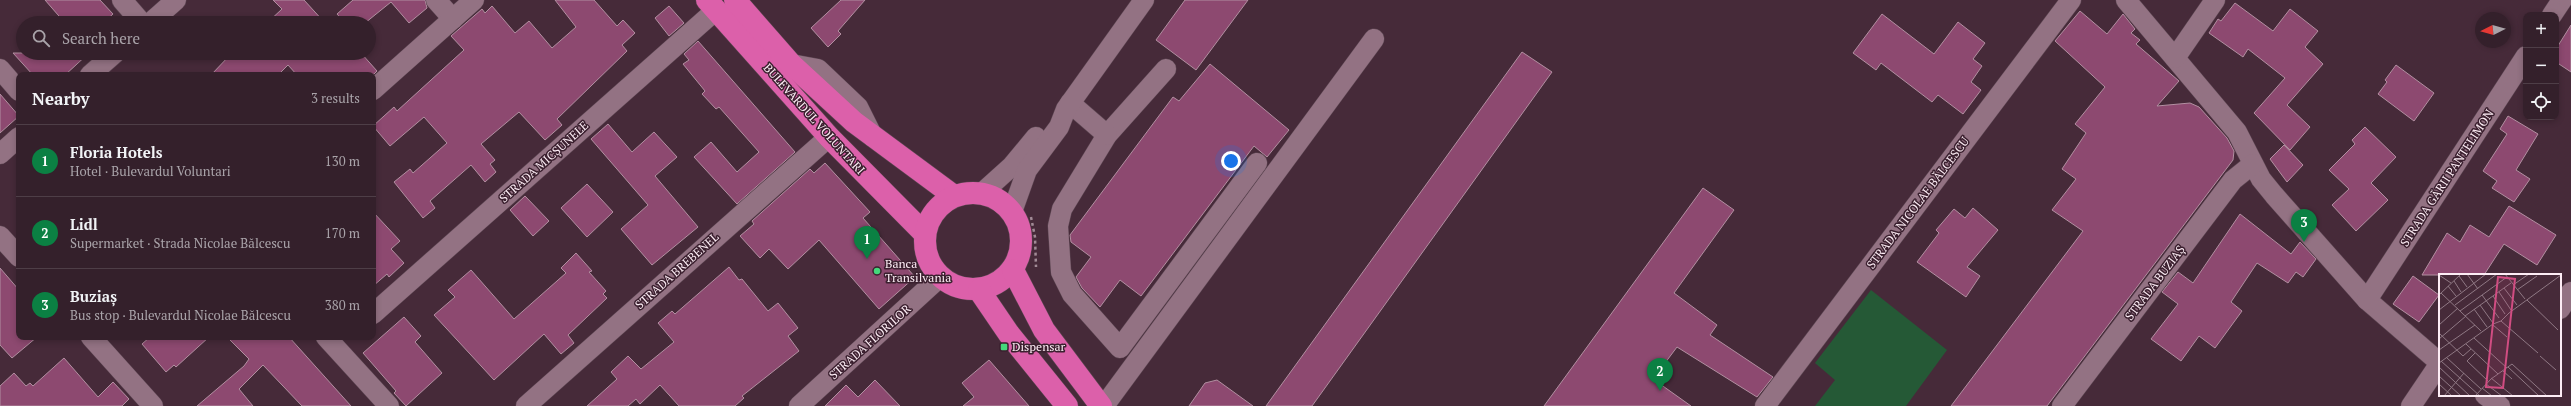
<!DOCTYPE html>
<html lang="en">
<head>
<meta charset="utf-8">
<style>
	body { margin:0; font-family:"PT Serif",serif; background:#3f2d37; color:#f1f3f6 }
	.controls { position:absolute; right:12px; top:12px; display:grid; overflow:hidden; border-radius:8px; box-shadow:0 2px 6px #0003 }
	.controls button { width:36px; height:36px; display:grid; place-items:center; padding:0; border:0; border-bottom:1px solid #4e3e47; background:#34202b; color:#f1f3f6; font:20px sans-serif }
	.compass { position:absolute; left:2475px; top:12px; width:36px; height:36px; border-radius:50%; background:#34202b; box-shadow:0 2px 6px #0003; rotate:264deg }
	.you { position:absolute; left:1231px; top:161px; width:14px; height:14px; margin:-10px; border:3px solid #fff; border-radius:50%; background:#1a73e8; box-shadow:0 0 0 6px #1a73e833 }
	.badge { display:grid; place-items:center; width:26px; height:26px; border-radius:50%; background:#0b8043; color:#fff; font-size:13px; font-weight:700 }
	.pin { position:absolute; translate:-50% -33px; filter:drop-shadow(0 1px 2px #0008) }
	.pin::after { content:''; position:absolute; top:21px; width:14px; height:12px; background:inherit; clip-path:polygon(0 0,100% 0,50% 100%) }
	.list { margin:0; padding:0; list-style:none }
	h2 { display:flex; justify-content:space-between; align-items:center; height:52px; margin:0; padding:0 16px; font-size:17px }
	h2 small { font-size:13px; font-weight:400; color:#a9a3a9 }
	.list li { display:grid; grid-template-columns:26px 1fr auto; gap:12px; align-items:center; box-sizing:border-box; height:72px; padding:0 16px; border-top:1px solid #4e3e47 }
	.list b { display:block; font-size:15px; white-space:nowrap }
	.list p { margin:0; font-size:13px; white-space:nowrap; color:#a9a3a9 }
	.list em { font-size:13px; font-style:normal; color:#a9a3a9 }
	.icon { flex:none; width:22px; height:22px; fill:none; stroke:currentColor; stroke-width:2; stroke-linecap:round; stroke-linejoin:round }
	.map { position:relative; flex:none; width:2571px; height:406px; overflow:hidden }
	.search { position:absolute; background:#34202b; box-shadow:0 2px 6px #0003; left:16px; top:16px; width:360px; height:44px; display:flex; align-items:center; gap:10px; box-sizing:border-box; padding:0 14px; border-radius:22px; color:#a9a3a9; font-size:15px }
	.panel { position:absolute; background:#34202b; box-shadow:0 2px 6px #0003; left:16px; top:72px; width:360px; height:268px; border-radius:8px }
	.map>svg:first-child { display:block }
	.green { fill:#255936 }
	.building { fill:#8d4970; stroke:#b28fa1 }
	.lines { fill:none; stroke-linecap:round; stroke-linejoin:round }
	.minor-casing { stroke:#5d4753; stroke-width:21 }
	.highway-casing { stroke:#5d4753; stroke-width:23 }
	.path { stroke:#a18b96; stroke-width:2.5; stroke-dasharray:3 3; stroke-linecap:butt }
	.minor { stroke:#937283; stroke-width:20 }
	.highway { stroke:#dc60aa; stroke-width:22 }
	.poi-dot { fill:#44d77b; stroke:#3b202f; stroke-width:1.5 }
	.labels { text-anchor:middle; stroke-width:3; stroke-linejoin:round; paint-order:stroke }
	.street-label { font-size:12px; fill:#fdedf5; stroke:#3b202f }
	.poi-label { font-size:12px; fill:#fdedf5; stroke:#3b202f; text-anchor:start }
	.inset-road { fill:none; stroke:#8f7884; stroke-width:1 }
	.view { fill:#d14d82; fill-opacity:0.15; stroke:#d14d82; stroke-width:2 }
	.inset-edge { fill:none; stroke:#fdedf5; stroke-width:2 }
</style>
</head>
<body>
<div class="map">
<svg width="2571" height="406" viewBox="0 0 2571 406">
	<rect width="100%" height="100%" fill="#462a39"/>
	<polygon class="green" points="1871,290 1947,350 1906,406 1815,406 1835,380 1815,363"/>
	<g class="building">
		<polygon points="45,0 100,0 113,14 103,23 65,23"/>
		<polygon points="273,0 304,0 325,23 267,23 282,9"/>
		<polygon points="353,0 425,0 427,8 409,23 391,2 365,23 345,23 337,14"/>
		<polygon points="555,0 594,0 617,26 623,20 635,33 622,45 627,51 557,119 562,125 545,140 519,112 481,144 495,160 490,164 496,172 485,182 471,165 430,201 435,208 423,218 394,182 410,169 413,173 447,143 424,117 390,146 373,126 394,107 397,111 464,50 451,36 482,9 485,13 492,6 515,33 529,21 552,48 576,27"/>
		<polygon points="841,0 865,0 838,31 841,34 828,47 811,28"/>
		<polygon points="1185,0 1248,0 1196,70 1156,40"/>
		<polygon points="2235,3 2273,31 2290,9 2318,31 2305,47 2323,64 2287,105 2310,127 2290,150 2254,113 2285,78 2248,49 2243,57 2209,33 2218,19 2221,21"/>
		<polygon points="669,6 684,23 669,36 655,18"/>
		<polygon points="2080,11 2107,34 2123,14 2135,29 2131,33 2140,40 2136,44 2179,81 2157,106 2190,103 2199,107 2227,138 2234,151 2233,160 2047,406 1951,406 2083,231 2052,210 2076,179 2062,169 2086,133 2075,124 2105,87 2055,41"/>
		<polygon points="1882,14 1934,54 1958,22 1985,43 1973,59 1982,66 1971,82 1981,90 1963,114 1938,95 1932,102 1881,63 1876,70 1853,53"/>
		<polygon points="2571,25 2571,72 2556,62 2556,49"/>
		<polygon points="698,41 795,152 737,204 694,157 711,142 737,172 759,152 719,107 716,109 702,94 705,91 683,64 689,60 684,54"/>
		<polygon points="1522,52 1552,72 1312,406 1266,406"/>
		<polygon points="13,53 89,53 65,75 33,75"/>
		<polygon points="236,53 361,53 377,71 373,75 297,75 288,65 278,75 211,75 230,55 232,57"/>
		<polygon points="1210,64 1289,130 1267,157 1254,146 1141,296 1120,280 1100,307 1082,288 1076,277 1091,257 1071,242 1070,235 1173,97 1179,101"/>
		<polygon points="2396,65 2434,93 2414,121 2378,94 2387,82 2385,80"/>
		<polygon points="0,94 19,116 0,133"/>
		<polygon points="2508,116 2538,134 2516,170 2530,179 2514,202 2492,188 2497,181 2483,171 2507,134 2500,129"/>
		<polygon points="608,124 632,152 654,132 677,157 655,176 698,227 652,265 621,229 648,205 591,139"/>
		<polygon points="2365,127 2396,157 2371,183 2388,200 2356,231 2332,205 2349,189 2329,170 2355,144 2352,140"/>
		<polygon points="2284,145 2303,165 2287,182 2270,159"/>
		<polygon points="825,163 870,212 863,218 915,277 879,309 819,240 788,269 769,249 760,258 740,236 754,224 752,221 810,169 814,173"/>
		<polygon points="587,184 613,212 587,237 561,208"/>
		<polygon points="1703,188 1734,210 1674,293 1717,325 1710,335 1773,377 1757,397 1677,347 1653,379 1691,406 1544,406"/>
		<polygon points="525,196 549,221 533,236 510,210"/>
		<polygon points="2509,206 2556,235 2537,265 2504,244 2484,275 2422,275 2447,233 2460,242 2470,225 2489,237"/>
		<polygon points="1973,208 1998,230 1967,267 1980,276 1966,297 1917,262 1939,233 1936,230 1954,209 1965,218"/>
		<polygon points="373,212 400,241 391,249 404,263 389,277 387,274 373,286"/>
		<polygon points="2240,214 2291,254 2300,242 2316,259 2303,277 2296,272 2288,283 2257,263 2231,302 2242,311 2215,348 2199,336 2181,361 2151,339 2178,304 2162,292 2178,272 2193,283"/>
		<polygon points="576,253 592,271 589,272 606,291 603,294 607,298 568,335 574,343 561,354 544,334 494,380 434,315 455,297 448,290 471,270 514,319 566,273 561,268"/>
		<polygon points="729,267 739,280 742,279 768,311 778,303 798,328 788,336 799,351 742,396 744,398 735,406 679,406 660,385 640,404 636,399 628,406 587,406 617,379 611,372 628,356 641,369 674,342 658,323 672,311 675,314"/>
		<polygon points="0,268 19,290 19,337 37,337 12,358 0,345"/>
		<polygon points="2413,276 2439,295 2419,322 2393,304"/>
		<polygon points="404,317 421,336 415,342 442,373 406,406 394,393 396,391 363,353"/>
		<polygon points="150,337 209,337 176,367 174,365 166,372 142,344"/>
		<polygon points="227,337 289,337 351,406 302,406 263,365 239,389 253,406 197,406 244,366 249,359"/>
		<polygon points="64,358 98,397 113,382 129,399 122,406 0,406 0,386 14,373 26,386 30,383 33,386"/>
		<polygon points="989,360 1029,406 963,406 974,397 962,383"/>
		<polygon points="875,380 900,406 825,406 846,385 858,397"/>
		<polygon points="1217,380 1253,406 1189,406 1205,383"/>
	</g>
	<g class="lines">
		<g class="minor-casing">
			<g id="minor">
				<polyline points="122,0 142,23"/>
				<polyline points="436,0 453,19"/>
				<polyline points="2126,0 2237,132 2261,179 2274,195 2367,300 2440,363"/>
				<polyline points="2552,15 2562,0"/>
				<polyline points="150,23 176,0"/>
				<polyline points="2175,58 2215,0"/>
				<polyline points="791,64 818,69 858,107 873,137"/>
				<polyline points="0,69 19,91"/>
				<polyline points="1166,69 1107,135 1062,209 1058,226 1061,272 1072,294 1120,348 1257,163"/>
				<polyline points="90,75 115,53"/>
				<polyline points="373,90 474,0"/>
				<polyline points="1070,103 1107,135"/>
				<polyline points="0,154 19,137"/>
				<polyline points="982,193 1012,166 1036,137"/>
				<polyline points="1012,212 1027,170 1059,127 1066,109 1144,0"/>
				<polyline points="0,236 19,257"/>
				<polyline points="2367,300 2526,56"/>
				<polyline points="2560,309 2571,292"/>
				<polyline points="373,314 716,10"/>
				<polyline points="91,337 153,406"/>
				<polyline points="326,337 389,406"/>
				<polyline points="2485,395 2500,406"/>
				<polyline points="526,406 829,137"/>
				<polyline points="799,406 940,277"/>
				<polyline points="1104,406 1374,39"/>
				<polyline points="1765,406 2071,0"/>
				<polyline points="2062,406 2233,180 2253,164"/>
				<polyline points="2411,406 2440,363"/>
			</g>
		</g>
		<g class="highway-casing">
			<g id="highway">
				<polyline points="707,0 829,137 925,234"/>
				<polyline points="735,0 791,64 854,122 954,196"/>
				<circle cx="973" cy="241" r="48"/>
				<polyline points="1013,270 1044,330 1101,406"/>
				<polyline points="979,290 1009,334 1067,406"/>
			</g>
		</g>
		<polyline class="path" points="1031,217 1035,237 1036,267"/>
		<use href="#minor" class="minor"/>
		<use href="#highway" class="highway"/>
	</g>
	<g class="poi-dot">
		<circle cx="877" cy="271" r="4"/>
		<rect x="1000" y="343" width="8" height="8" rx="2"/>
	</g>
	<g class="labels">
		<g class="street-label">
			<text transform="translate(814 119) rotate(48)" y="4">BULEVARDUL VOLUNTARI</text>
			<text transform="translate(544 162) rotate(-42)" y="4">STRADA MICȘUNELE</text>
			<text transform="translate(2447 178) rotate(-57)" y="4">STRADA GĂRII PANTELIMON</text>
			<text transform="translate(1918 203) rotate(-53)" y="4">STRADA NICOLAE BĂLCESCU</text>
			<text transform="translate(677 271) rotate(-42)" y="4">STRADA BREBENEL</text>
			<text transform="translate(2155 283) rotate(-53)" y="4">STRADA BUZIAȘ</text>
			<text transform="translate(870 342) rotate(-42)" y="4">STRADA FLORILOR</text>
		</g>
		<g class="poi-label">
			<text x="885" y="268">Banca<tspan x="885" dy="14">Transilvania</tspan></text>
			<text x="1012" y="351">Dispensar</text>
		</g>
	</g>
	<g transform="translate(2439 274)">
		<rect width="122" height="122" fill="#462a39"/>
		<path class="inset-road" d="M 28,0 L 39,15M 66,0 L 86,25M 0,1 L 12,9M 20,2 L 28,13M 15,7 L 22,18M 74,11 L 90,0M 9,12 L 17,22M 65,14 L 78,31M 78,16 L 98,2M 60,18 L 72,36M 2,19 L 42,57M 0,21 L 22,0M 43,21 L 60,44M 54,22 L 66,40M 88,26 L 119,56M 16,31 L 58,0M 41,31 L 54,49M 35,35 L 48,53M 0,36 L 47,0M 21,37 L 68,3M 26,42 L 72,9M 62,47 L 99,79M 0,51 L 19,34M 54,51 L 68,63M 0,59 L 24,82 L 32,75M 35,64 L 68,94M 0,65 L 27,42M 27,70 L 59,100M 0,76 L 36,51M 36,79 L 28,87 L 49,107M 101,82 L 117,96M 8,84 L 42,115M 2,87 L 41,122M 0,89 L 54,50 L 62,47 L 70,39 L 122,1M 0,93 L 31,122M 69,93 L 100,122M 64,97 L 73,105M 0,102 L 22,122M 52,104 L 74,122M 0,110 L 13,122M 47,110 L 63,122M 43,114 L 53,122M 5,122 L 25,99M 36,122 L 52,105 L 73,90 L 108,122"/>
		<path class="view" d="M 59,3 L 76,5 L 64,114 L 47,113 Z"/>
		<rect width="122" height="122" class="inset-edge"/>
	</g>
</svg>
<div class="controls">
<button>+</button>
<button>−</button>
<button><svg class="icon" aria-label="locate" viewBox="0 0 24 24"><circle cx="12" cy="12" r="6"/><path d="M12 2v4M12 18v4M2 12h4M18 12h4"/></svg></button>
</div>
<svg class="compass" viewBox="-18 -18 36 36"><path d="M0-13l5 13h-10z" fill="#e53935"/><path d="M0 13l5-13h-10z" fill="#a9a3a9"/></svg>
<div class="you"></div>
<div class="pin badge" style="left:867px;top:259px">1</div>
<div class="pin badge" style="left:1660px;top:391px">2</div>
<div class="pin badge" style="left:2304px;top:242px">3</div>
<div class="search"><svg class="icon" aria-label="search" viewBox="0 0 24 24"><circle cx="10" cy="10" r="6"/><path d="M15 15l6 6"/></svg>Search here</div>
<section class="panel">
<h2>Nearby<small>3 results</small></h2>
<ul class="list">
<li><span class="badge">1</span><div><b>Floria Hotels</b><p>Hotel · Bulevardul Voluntari</p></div><em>130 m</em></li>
<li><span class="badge">2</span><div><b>Lidl</b><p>Supermarket · Strada Nicolae Bălcescu</p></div><em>170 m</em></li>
<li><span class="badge">3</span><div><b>Buziaș</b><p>Bus stop · Bulevardul Nicolae Bălcescu</p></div><em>380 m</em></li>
</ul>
</section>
</div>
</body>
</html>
